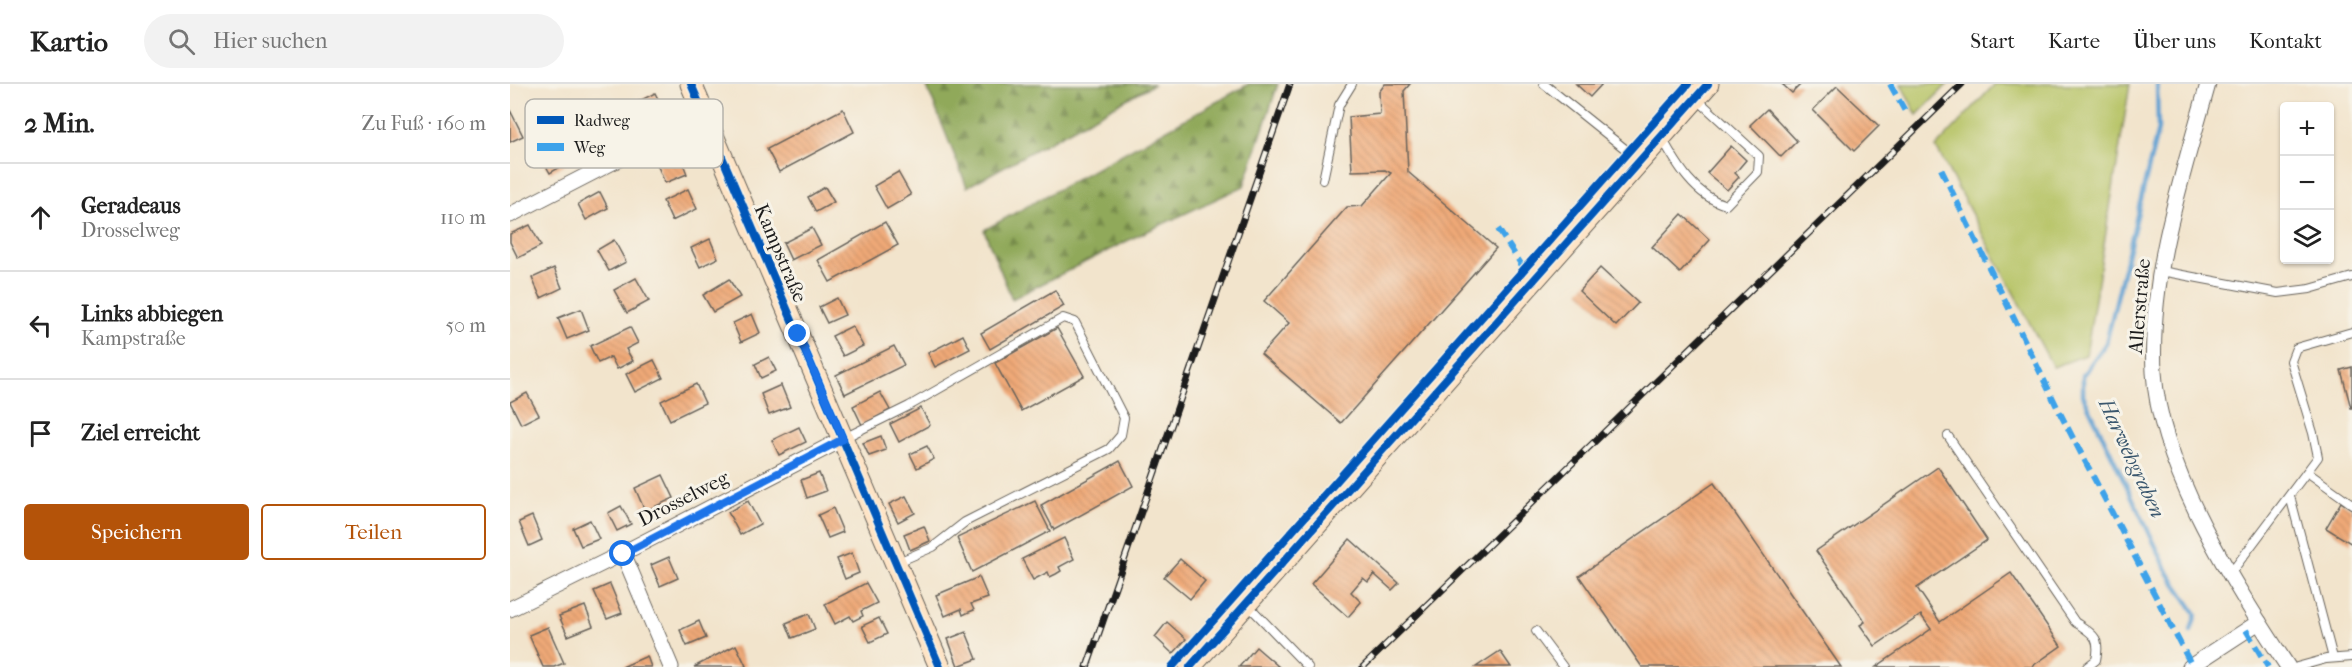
<!DOCTYPE html>
<html lang="de">
<head>
<meta charset="utf-8">
<style>
	body { margin:0; font-family:"IM FELL French Canon",serif; background:#f2f2f2; color:#222 }
	.controls { position:absolute; right:18px; top:18px; display:grid; overflow:hidden; border-radius:6px; box-shadow:0 2px 4px #0004 }
	.controls button { width:54px; height:54px; display:grid; place-items:center; padding:0; border:0; border-bottom:2px solid #e0e0e0; background:#fff; color:#222; font:30px sans-serif }
	.stop { position:absolute; width:18px; height:18px; margin:-14px; border:4px solid #1a73e8; border-radius:50%; background:#fff }
	.stop.end { background:#1a73e8; border-color:#fff; box-shadow:0 2px 6px #0008 }
	.list { margin:0; padding:0; list-style:none }
	h2 { display:flex; justify-content:space-between; align-items:center; height:78px; margin:0; padding:0 24px; font-size:26px }
	h2 small { font-size:20px; font-weight:400; color:#767676 }
	.list li { display:grid; grid-template-columns:39px 1fr auto; gap:18px; align-items:center; box-sizing:border-box; height:108px; padding:0 24px; border-top:2px solid #e0e0e0 }
	.list b { display:block; font-size:22px; white-space:nowrap }
	.list p { margin:0; font-size:20px; white-space:nowrap; color:#767676 }
	.list em { font-size:20px; font-style:normal; color:#767676 }
	.actions { display:flex; gap:12px; padding:18px 24px }
	.actions a { flex:1; padding:14px 0; border:2px solid #b45309; border-radius:6px; text-align:center; font-size:21px; color:#b45309 }
	.actions .main { background:#b45309; color:#fff }
	.icon { flex:none; width:33px; height:33px; fill:none; stroke:currentColor; stroke-width:2; stroke-linecap:round; stroke-linejoin:round }
	.map { position:relative; flex:none; width:1842px; height:583px; overflow:hidden }
	header { display:flex; align-items:center; gap:36px; box-sizing:border-box; height:84px; padding:0 30px; background:#fff; border-bottom:2px solid #e0e0e0 }
	header strong { font-size:28px }
	nav { display:flex; gap:33px; margin-inline-start:auto; font-size:21px }
	.search { width:420px; height:54px; background:#f2f2f2; display:flex; align-items:center; gap:15px; box-sizing:border-box; padding:0 21px; border-radius:33px; color:#767676; font-size:22px }
	main { display:flex }
	aside { flex:1; background:#fff }
	.map>svg:first-child { display:block }
	.grass { fill:#b6c365; stroke:#697040; stroke-width:1.5 }
	.forest { fill:url(#forest-firs); stroke:#56623b; stroke-width:1.5 }
	.lines { fill:none; stroke-linecap:round; stroke-linejoin:round }
	.stream { stroke:#5ea0d2; stroke-width:4.5 }
	.building { fill:url(#building-back-hatch) }
	.lane-casing { stroke:#67625a; stroke-width:10 }
	.street-casing { stroke:#67625a; stroke-width:17 }
	.secondary-casing { stroke:#67625a; stroke-width:23 }
	.lane { stroke:#fff; stroke-width:8 }
	.street { stroke:#fff; stroke-width:15 }
	.secondary { stroke:#fee4c6; stroke-width:21 }
	.rail-casing { stroke:#1c1c1c; stroke-width:7 }
	.rail { stroke:#f7f3e8; stroke-width:4.5; stroke-dasharray:14; stroke-linecap:butt }
	.quiet { stroke:#3da2ea; stroke-width:6; stroke-dasharray:12 6; stroke-linecap:butt }
	.cycleway-casing { stroke:#f7f3e8; stroke-width:11 }
	.cycleway { stroke:#0057b8; stroke-width:8 }
	.route { stroke:#1a73e8; stroke-width:8 }
	.labels { text-anchor:middle; stroke-width:6; stroke-linejoin:round; paint-order:stroke }
	.street-label { font-size:20px; fill:#1c1c1c; stroke:#f7f3e8 }
	.water-label { font-size:21px; font-style:italic; fill:#3a576e; stroke:#f7f3e8 }
	.key { fill:#f7f3e8; stroke:#b5b2ab; stroke-width:1.5 }
	.key-label { font-size:16px; fill:#1c1c1c }
</style>
</head>
<body>
<header>
<strong>Kartio</strong>
<div class="search"><svg class="icon" aria-label="search" viewBox="0 0 24 24"><circle cx="10" cy="10" r="6"/><path d="M15 15l6 6"/></svg>Hier suchen</div>
<nav><a>Start</a><a>Karte</a><a>Über uns</a><a>Kontakt</a></nav>
</header>
<main>
<aside>
<h2>2 Min.<small>Zu Fuß · 160 m</small></h2>
<ul class="list">
<li><svg class="icon" aria-label="ahead" viewBox="0 0 24 24"><path d="M12 20V5M6 11l6-6 6 6"/></svg><div><b>Geradeaus</b><p>Drosselweg</p></div><em>110 m</em></li>
<li><svg class="icon" aria-label="left" viewBox="0 0 24 24"><path d="M17 20v-9H6M10 6l-5 5 5 5"/></svg><div><b>Links abbiegen</b><p>Kampstraße</p></div><em>50 m</em></li>
<li><svg class="icon" aria-label="arrive" viewBox="0 0 24 24"><path d="M6 21V4h12l-3 4 3 4H6"/></svg><div><b>Ziel erreicht</b></div></li>
</ul>
<div class="actions"><a class="main">Speichern</a><a>Teilen</a></div>
</aside>
<div class="map">
<svg width="1842" height="583" viewBox="0 0 1842 583">
	<defs>
		<pattern id="forest-firs" width="22" height="20" patternUnits="userSpaceOnUse" patternTransform="scale(1.5)"><rect width="22" height="20" fill="#90a95a"/><path d="M5 1l3.5 6h-7zM16 11l3.5 6h-7z" fill="#75894a"/></pattern>
		<pattern id="building-back-hatch" width="6" height="6" patternUnits="userSpaceOnUse" patternTransform="scale(1.5)"><rect width="6" height="6" fill="#efa977"/><path d="M-1 5l2 2M0 0l6 6M5-1l2 2" fill="none" stroke="#cc9166"/></pattern>
	</defs>
	<rect width="100%" height="100%" fill="#f7f3e8"/>
	<filter id="ink" filterUnits="userSpaceOnUse"><feTurbulence type="fractalNoise" baseFrequency=".0167" numOctaves="2"/><feDisplacementMap in="SourceGraphic" scale="12" xChannelSelector="R" yChannelSelector="G"/><feConvolveMatrix kernelMatrix="1 2 1 2 8 2 1 2 1" color-interpolation-filters="sRGB"/></filter>
	<filter id="wash" filterUnits="userSpaceOnUse"><feTurbulence type="fractalNoise" baseFrequency=".008" numOctaves="4" result="noise"/><feDisplacementMap in="SourceGraphic" scale="24" xChannelSelector="R" yChannelSelector="G"/><feGaussianBlur stdDeviation="1.35" result="paint"/><feColorMatrix in="noise" values="0 0 0 0 0 0 0 0 0 0 0 0 0 0 0 0 0 1.4 0 .05"/><feComposite in="paint" operator="in"/></filter>
	<g filter="url(#wash)">
		<rect width="100%" height="100%" fill="#f2e4cc"/>
		<g class="grass">
			<polygon points="1391,0 1438,0 1407,31"/>
			<polygon points="1485,0 1620,0 1576,271 1543,283 1426,63"/>
		</g>
		<g class="forest">
			<polygon points="416,0 644,0 457,103"/>
			<polygon points="739,0 768,0 734,102 625,153 502,215 474,146"/>
		</g>
		<g class="lines">
			<polyline class="stream" points="1647,0 1648,45 1596,259 1573,291 1573,311 1659,490 1686,530 1681,547"/>
		</g>
		<g id="blocks">
			<g class="building">
				<polygon points="875,0 900,0 894,7 898,88 986,164 831,339 751,270 779,239 754,217 837,123 852,122 881,89 875,86 842,87 839,33 870,30 869,8"/>
				<polygon points="1066,0 1092,0 1080,13"/>
				<polygon points="1272,0 1291,0 1282,9"/>
				<polygon points="1327,2 1369,42 1344,67 1303,26"/>
				<polygon points="145,9 153,25 122,41 114,25"/>
				<polygon points="333,25 344,48 269,88 257,65"/>
				<polygon points="1257,25 1287,57 1271,73 1240,41"/>
				<polygon points="0,26 13,52 0,58"/>
				<polygon points="58,60 66,74 40,89 32,75"/>
				<polygon points="1221,62 1236,76 1225,89 1229,93 1217,106 1197,89"/>
				<polygon points="169,69 177,90 155,99 146,78"/>
				<polygon points="388,88 401,111 377,125 364,102"/>
				<polygon points="315,103 324,118 306,128 298,113"/>
				<polygon points="178,105 187,125 162,137 153,117"/>
				<polygon points="90,108 98,124 76,136 68,120"/>
				<polygon points="1172,130 1200,156 1170,189 1142,163"/>
				<polygon points="375,138 388,161 320,198 308,176"/>
				<polygon points="20,141 31,162 8,174 0,158 0,150"/>
				<polygon points="302,144 311,161 281,176 273,159"/>
				<polygon points="200,155 208,174 190,183 181,164"/>
				<polygon points="104,156 116,178 99,187 87,166"/>
				<polygon points="44,184 52,204 31,214 22,194"/>
				<polygon points="1090,184 1128,219 1106,242 1069,207"/>
				<polygon points="126,194 139,217 117,229 104,206"/>
				<polygon points="219,195 230,213 203,228 193,211"/>
				<polygon points="545,206 554,222 480,265 471,249"/>
				<polygon points="327,214 335,231 317,239 309,223"/>
				<polygon points="71,225 79,246 57,255 48,234"/>
				<polygon points="242,230 250,249 231,258 223,239"/>
				<polygon points="342,242 353,262 333,272 322,252"/>
				<polygon points="120,243 128,259 116,265 123,277 107,285 101,273 88,279 80,262"/>
				<polygon points="547,244 574,292 511,327 485,279"/>
				<polygon points="453,251 460,265 425,283 418,269"/>
				<polygon points="384,262 394,281 335,310 326,291"/>
				<polygon points="259,273 266,287 251,294 245,280"/>
				<polygon points="144,276 153,294 125,308 116,290"/>
				<polygon points="1842,283 1842,324 1841,324 1831,286"/>
				<polygon points="186,300 195,319 160,336 151,317"/>
				<polygon points="271,301 280,323 259,331 251,310"/>
				<polygon points="370,308 380,326 352,341 343,322"/>
				<polygon points="17,309 29,331 11,340 0,318"/>
				<polygon points="411,324 420,341 389,358 380,340"/>
				<polygon points="289,343 296,358 269,371 262,356"/>
				<polygon points="371,352 376,366 359,372 353,359"/>
				<polygon points="417,362 424,375 407,384 400,370"/>
				<polygon points="610,377 623,402 544,446 531,421"/>
				<polygon points="1428,383 1477,456 1407,504 1430,538 1501,489 1551,562 1521,583 1366,583 1421,545 1411,531 1365,562 1350,541 1355,538 1306,467"/>
				<polygon points="309,389 316,407 297,414 291,396"/>
				<polygon points="153,391 164,414 135,427 125,404"/>
				<polygon points="1204,399 1331,583 1132,583 1069,492"/>
				<polygon points="396,412 405,429 388,438 379,420"/>
				<polygon points="238,417 250,440 230,451 218,428"/>
				<polygon points="525,417 540,447 462,488 447,454"/>
				<polygon points="1831,418 1842,425 1842,460 1816,444"/>
				<polygon points="111,422 121,440 107,447 98,429"/>
				<polygon points="323,424 333,448 318,454 308,431"/>
				<polygon points="22,432 32,456 19,462 9,438"/>
				<polygon points="80,436 89,455 71,462 63,444"/>
				<polygon points="414,442 420,457 400,466 394,450"/>
				<polygon points="554,454 564,475 549,483 551,487 546,490 540,493 538,488 523,496 512,475"/>
				<polygon points="840,455 889,499 882,506 864,490 858,498 853,494 841,508 851,518 838,533 801,500"/>
				<polygon points="342,469 349,489 335,495 327,475"/>
				<polygon points="159,473 168,494 150,502 141,481"/>
				<polygon points="670,475 695,497 680,515 654,493"/>
				<polygon points="469,493 478,514 461,520 464,526 459,528 453,531 451,525 435,532 426,511"/>
				<polygon points="356,499 367,519 351,527 353,532 343,537 340,532 325,540 315,520"/>
				<polygon points="100,500 112,529 97,535 84,507"/>
				<polygon points="75,522 83,542 58,552 49,532"/>
				<polygon points="299,530 305,545 282,554 276,539"/>
				<polygon points="369,534 377,550 360,558 352,542"/>
				<polygon points="189,537 196,554 177,562 170,546"/>
				<polygon points="657,538 676,555 663,570 645,553"/>
				<polygon points="38,543 54,579 44,583 33,583 19,551"/>
				<polygon points="456,548 467,575 448,582 438,555"/>
				<polygon points="226,561 236,582 234,583 184,583"/>
				<polygon points="746,563 769,583 729,583"/>
				<polygon points="990,567 1001,583 966,583"/>
				<polygon points="137,572 141,583 112,583"/>
			</g>
		</g>
	</g>
	<g filter="url(#ink)">
		<use href="#blocks" fill-opacity="0" stroke="#67625a" stroke-width="1.5"/>
		<g class="lines">
			<g class="lane-casing">
				<g id="lane">
					<polyline points="1034,0 1129,76"/>
					<path d="M 1152,54 C 1167,81 1185,112 1216,121 L 1248,88 L 1249,72 L 1188,16"/>
					<polyline points="813,96 829,21 842,0"/>
					<polyline points="1651,187 1768,209 1800,205 1842,193"/>
					<path d="M 1438,352 L 1565,538 C 1583,550 1591,553 1586,576 L 1577,583"/>
					<polyline points="334,354 399,322 553,234 565,238 614,334 611,351 599,365 455,438 423,463 386,479"/>
					<polyline points="1797,388 1842,420"/>
					<polyline points="1780,412 1823,574"/>
					<polyline points="1720,490 1808,373 1803,349 1781,277 1786,264 1842,248"/>
					<polyline points="738,521 798,583"/>
					<polyline points="1026,547 1053,583"/>
					<polyline points="1787,583 1816,575 1842,573"/>
				</g>
			</g>
			<g class="street-casing">
				<g id="street">
					<path d="M 1698,0 C 1672,94 1639,190 1644,288 C 1650,386 1725,502 1778,583"/>
					<polyline points="0,131 194,31"/>
					<polyline points="113,469 161,583"/>
					<polyline points="0,525 113,469 333,355"/>
					<polyline points="1680,583 1749,538"/>
				</g>
			</g>
			<g class="secondary-casing">
				<g id="secondary">
					<polyline points="181,0 430,583"/>
					<polyline points="680,583 1198,0"/>
				</g>
			</g>
			<use href="#lane" class="lane"/>
			<use href="#street" class="street"/>
			<use href="#secondary" class="secondary"/>
			<g class="rail-casing">
				<g id="rail">
					<polyline points="577,583 780,0"/>
					<polyline points="853,583 1452,0"/>
				</g>
			</g>
			<use href="#rail" class="rail"/>
			<g class="quiet">
				<polyline points="1380,0 1396,29"/>
				<polyline points="1431,85 1550,329 1682,582"/>
				<polyline points="988,145 1015,186"/>
				<polyline points="1736,546 1758,583"/>
			</g>
			<g class="cycleway-casing">
				<g id="cycleway">
					<polyline points="181,0 430,583"/>
					<polyline points="662,583 1178,0"/>
					<polyline points="680,583 1198,0"/>
				</g>
			</g>
			<use href="#cycleway" class="cycleway"/>
		</g>
	</g>
	<g class="lines" filter="url(#ink)">
		<polyline class="route" points="113,470 333,355 288,250"/>
	</g>
	<g class="labels">
		<g class="street-label">
			<text transform="translate(271 169) rotate(67)" y="7">Kampstraße</text>
			<text transform="translate(1629 222) rotate(-85)" y="7">Allerstraße</text>
			<text transform="translate(173 414) rotate(-27)" y="7">Drosselweg</text>
		</g>
		<g class="water-label">
			<text transform="translate(1622 374) rotate(65)" y="7">Harwehgraben</text>
		</g>
	</g>
	<rect x="15" y="15" width="198" height="69" rx="9" class="key"/>
	<rect x="27" y="32" width="27" height="8" fill="#0057b8"/>
	<rect x="27" y="59" width="27" height="8" fill="#3da2ea"/>
	<g class="key-label">
		<text x="64" y="42">Radweg</text>
		<text x="64" y="69">Weg</text>
	</g>
</svg>
<div class="controls">
<button>+</button>
<button>−</button>
<button><svg class="icon" aria-label="layers" viewBox="0 0 24 24"><path d="M12 4l9 5-9 5-9-5zM3 14l9 5 9-5"/></svg></button>
</div>
<div class="stop" style="left:113px;top:470px"></div>
<div class="stop end" style="left:288px;top:250px"></div>
</div>
</main>
</body>
</html>
